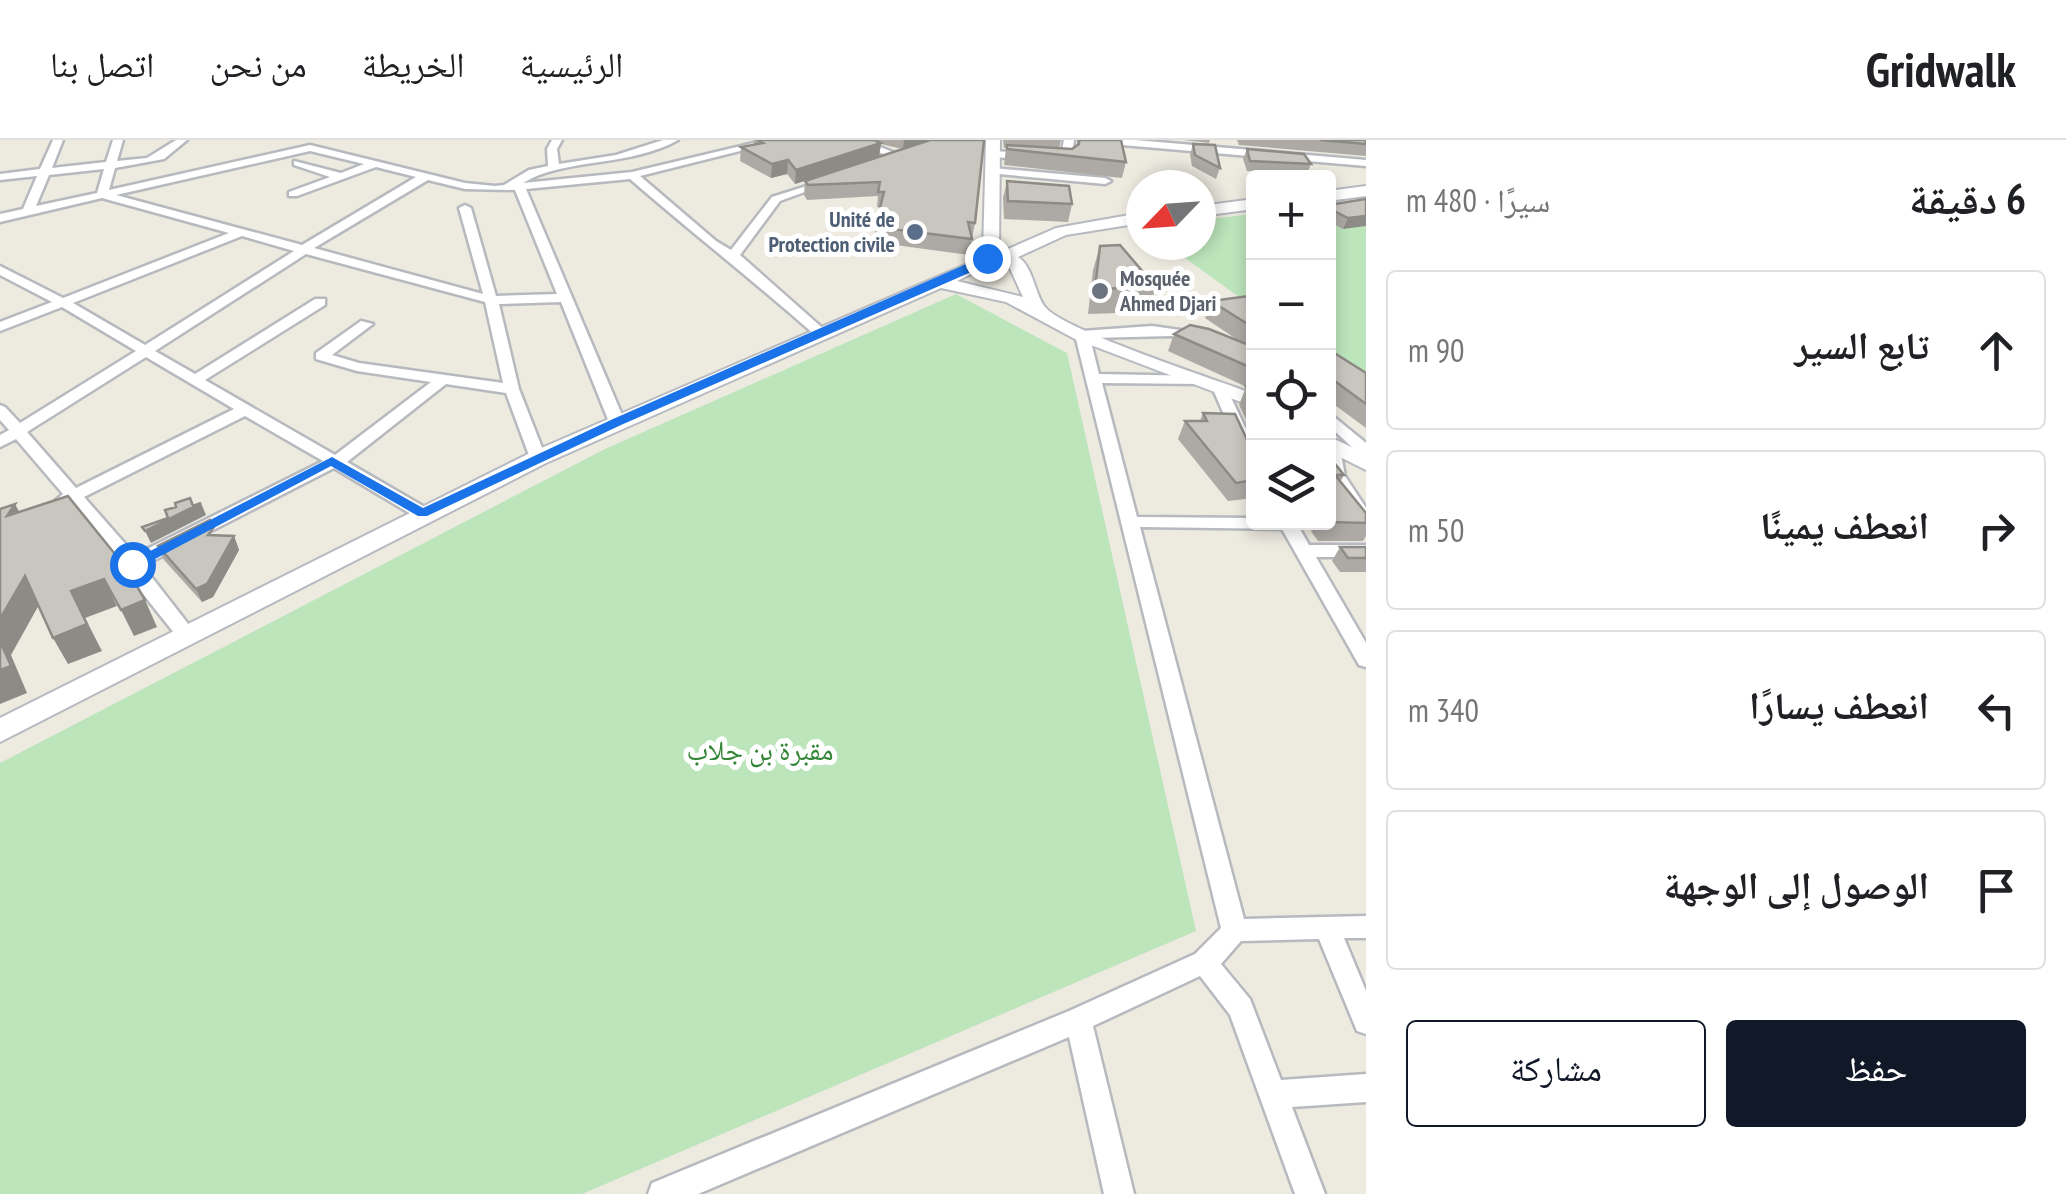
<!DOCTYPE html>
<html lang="ar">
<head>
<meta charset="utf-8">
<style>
	body { margin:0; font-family:"PT Sans Narrow","Noto Naskh Arabic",sans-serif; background:#f6f6f6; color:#202124; direction:rtl }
	.controls { position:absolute; right:30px; top:30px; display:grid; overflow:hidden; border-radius:10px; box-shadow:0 5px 15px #0003 }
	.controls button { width:90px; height:90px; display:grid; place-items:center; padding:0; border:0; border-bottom:2px solid #e0e0e0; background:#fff; color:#202124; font:50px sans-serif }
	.compass { position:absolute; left:1126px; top:30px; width:90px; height:90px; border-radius:50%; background:#fff; box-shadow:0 5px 15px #0003; rotate:245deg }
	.stop { position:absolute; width:30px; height:30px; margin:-22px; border:8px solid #1a73e8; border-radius:50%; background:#fff }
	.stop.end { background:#1a73e8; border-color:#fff; box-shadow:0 2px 10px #0008 }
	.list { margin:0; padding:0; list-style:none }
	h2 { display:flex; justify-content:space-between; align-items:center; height:130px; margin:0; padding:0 40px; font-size:42px }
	h2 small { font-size:32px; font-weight:400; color:#757577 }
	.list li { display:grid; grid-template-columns:65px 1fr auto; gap:30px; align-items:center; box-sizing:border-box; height:160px; margin:0 20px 20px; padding:0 20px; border:2px solid #e0e0e0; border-radius:10px }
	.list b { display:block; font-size:38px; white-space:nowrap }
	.list em { font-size:32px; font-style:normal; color:#757577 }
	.actions { display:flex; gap:20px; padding:30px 40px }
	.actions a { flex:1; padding:22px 0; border:2px solid #111827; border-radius:10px; text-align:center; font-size:35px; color:#111827 }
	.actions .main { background:#111827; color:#fff }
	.icon { flex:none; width:55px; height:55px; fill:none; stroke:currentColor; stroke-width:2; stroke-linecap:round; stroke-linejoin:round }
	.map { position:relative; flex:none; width:1366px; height:1054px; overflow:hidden; direction:ltr }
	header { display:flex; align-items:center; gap:60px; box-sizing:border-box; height:140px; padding:0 50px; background:#fff; border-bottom:2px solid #e0e0e0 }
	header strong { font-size:48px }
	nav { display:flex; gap:55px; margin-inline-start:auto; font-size:35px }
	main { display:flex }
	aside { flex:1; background:#fff }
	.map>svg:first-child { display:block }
	.green { fill:#bce5bc }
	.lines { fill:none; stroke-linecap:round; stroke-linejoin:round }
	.street-casing { stroke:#b6b9be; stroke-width:5 }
	.secondary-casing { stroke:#b6bac0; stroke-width:4 }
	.street { fill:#fff; fill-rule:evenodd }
	.secondary { fill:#fff; fill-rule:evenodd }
	.wall { fill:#adaaa5 }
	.shaded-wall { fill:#8d8b86 }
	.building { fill:#c9c6c0; stroke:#8d8b86; stroke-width:2.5 }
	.route { fill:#1a73e8 }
	.service-dot { fill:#5c6f8a; stroke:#fff; stroke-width:4 }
	.worship-dot { fill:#6b7280; stroke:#fff; stroke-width:4 }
	.labels { text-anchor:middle; stroke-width:10; stroke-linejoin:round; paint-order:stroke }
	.far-service-label { font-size:22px; font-weight:bold; fill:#4e5e75; stroke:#fff; text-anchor:end }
	.far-worship-label { font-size:22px; font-weight:bold; fill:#5b616d; stroke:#fff; text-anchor:start }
	.park-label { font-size:28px; fill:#338636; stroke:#fff }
</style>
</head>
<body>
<header>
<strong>Gridwalk</strong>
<nav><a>الرئيسية</a><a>الخريطة</a><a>من نحن</a><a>اتصل بنا</a></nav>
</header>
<main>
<aside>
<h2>6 دقيقة<small>سيرًا · 480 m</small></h2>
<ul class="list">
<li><svg class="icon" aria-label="ahead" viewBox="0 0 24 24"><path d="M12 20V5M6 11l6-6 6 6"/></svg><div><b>تابع السير</b></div><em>90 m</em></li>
<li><svg class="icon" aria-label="right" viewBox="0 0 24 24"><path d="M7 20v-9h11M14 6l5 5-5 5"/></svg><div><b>انعطف يمينًا</b></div><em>50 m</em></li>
<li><svg class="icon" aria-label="left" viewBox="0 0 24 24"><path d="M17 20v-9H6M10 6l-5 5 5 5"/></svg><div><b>انعطف يسارًا</b></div><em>340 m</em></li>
<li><svg class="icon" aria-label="arrive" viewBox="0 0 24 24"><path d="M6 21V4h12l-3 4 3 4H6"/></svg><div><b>الوصول إلى الوجهة</b></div></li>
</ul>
<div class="actions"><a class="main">حفظ</a><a>مشاركة</a></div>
</aside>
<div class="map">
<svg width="1366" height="1054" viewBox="0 0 1366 1054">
	<rect width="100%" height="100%" fill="#edeae0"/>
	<g class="green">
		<polygon points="1366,60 1366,248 1329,221 1328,64"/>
		<polygon points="1253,74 1253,167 1167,105 1201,105 1201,80"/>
		<polygon points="956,154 1067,213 1196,791 582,1054 0,1054 0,623 605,309"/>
	</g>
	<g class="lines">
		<g class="street-casing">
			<g id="street">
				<path d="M 53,0 L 63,0 L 52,28 L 106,22 L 113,0 L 123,0 L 117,21 L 147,18 L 176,0 L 187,0 L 164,19 L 115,28 L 109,50 L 310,5 L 465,43 L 495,46 L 504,45 L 529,30 L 548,26 L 547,9 L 552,0 L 562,0 L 557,9 L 559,24 L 616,15 L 663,0 L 678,0 C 631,27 563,18 523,43 L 632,32 L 766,0 L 784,0 L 640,36 L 716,101 L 731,110 L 772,57 L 832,38 L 832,42 L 780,61 L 740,115 L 827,192 L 815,195 C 754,141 691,92 630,39 L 526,49 L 625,282 L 622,285 L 617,287 L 609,282 L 561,162 L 499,164 L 519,249 L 546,318 L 544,321 L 532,321 L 530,318 L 506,253 L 446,244 L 347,322 L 428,369 L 431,373 L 428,377 L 416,377 L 334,328 L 143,426 L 196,494 L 186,501 L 179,499 L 71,364 L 57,365 L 55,361 L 63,354 L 16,299 L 0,307 L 0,295 L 9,290 L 0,280 L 0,265 L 5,267 L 20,283 L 136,211 L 62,167 L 0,191 L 0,182 L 52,162 L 0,135 L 0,126 L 63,158 L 229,93 L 102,58 L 0,82 L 0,74 L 23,69 L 37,36 L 0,40 L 0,34 L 40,29 ZM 310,11 L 364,24 L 341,33 L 294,21 L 294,25 L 330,37 L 289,52 L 289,56 L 297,56 L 376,27 L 416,37 L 302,105 L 116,55 ZM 104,29 L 97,53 L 36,66 L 49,35 ZM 428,40 L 465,49 L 515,50 L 557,154 L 496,156 L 471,68 L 465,65 L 459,68 L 483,154 L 314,108 ZM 242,96 L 294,111 L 145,205 L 73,163 ZM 306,114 L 485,162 L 503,243 L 359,223 L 332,215 L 373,184 L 361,181 L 316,213 L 316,219 L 357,231 L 431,242 L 335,315 L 205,240 L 325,165 L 325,159 L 315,159 L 195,234 L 155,211 ZM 146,217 L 234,269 L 76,348 L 27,292 ZM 245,276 L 323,321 L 135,415 L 84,357 Z"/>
				<polygon points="848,0 863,0 905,17 896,19"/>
				<polygon points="1064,0 1074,0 1071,19 1066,22 993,17 988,14 993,11 1061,15"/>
				<polygon points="1094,0 1135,0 1366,20 1366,26 1099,3"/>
				<polygon points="992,28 1105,38 1111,41 1105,44 988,33 988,29"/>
				<polygon points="1152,186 1194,192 1254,215 1254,225 1204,203 1171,196 1090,198 1099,234 1202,236 1209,240 1202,244 1102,243 1137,377 1254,378 1254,382 1296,382 1309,405 1366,405 1366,417 1316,417 1366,503 1366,527 1359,525 1282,389 1140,387 1244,779 1366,776 1366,798 1344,798 1366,851 1366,894 1357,891 1319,799 1241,801 1221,824 1250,859 1281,940 1366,934 1366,962 1292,967 1325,1054 1295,1054 1230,875 1200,836 1093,886 1134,1054 1104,1054 1069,897 698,1054 648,1054 652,1043 1069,871 1195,814 1221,788 1075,195 1082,191"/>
				<polygon points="1219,243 1226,247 1254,306 1254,330 1246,325 1212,247"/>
				<polygon points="1328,272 1366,303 1366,327 1359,325 1355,310 1328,285"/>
				<polygon points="1328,299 1339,303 1345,336 1366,368 1366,387 1360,386 1329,336"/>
			</g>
		</g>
		<g class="secondary-casing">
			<g id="secondary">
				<path d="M 986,0 L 1000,0 L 999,111 L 993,116 L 999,120 L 957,141 L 1023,157 L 1007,122 L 1012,118 L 1006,113 L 1008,109 L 1056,88 L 1141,73 L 1141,83 L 1066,95 L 1018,117 C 1034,127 1035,157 1046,168 C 1066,191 1217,240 1254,254 L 1254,267 L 1075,199 L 1006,162 L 941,148 L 546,323 L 0,602 L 0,578 L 530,313 L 988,115 L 983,111 Z"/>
				<polygon points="1366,46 1366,56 1328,61 1328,51"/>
				<polygon points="1254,59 1254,69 1201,76 1201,66"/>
				<polygon points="1328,296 1366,314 1366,330 1328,311"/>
			</g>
		</g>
		<use href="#street" class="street"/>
		<use href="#secondary" class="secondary"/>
	</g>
	<g class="wall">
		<polygon points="754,0 984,0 975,83 969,115 873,102 880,67 877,67 878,56 807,60 804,55 805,41 902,9 881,4 879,17 795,44 787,34 771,38 740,21 741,7 754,5"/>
		<polygon points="1003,0 1061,0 1059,8 1072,9 1077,5 1077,0 1121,0 1126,22 1122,38 1004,25 1006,8 1004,8"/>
		<polygon points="1183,0 1210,0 1209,3"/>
		<polygon points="1237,0 1366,0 1366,16 1239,5"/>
		<polygon points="1193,4 1220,28 1216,39 1192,26 1190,15"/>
		<polygon points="1247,9 1311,24 1307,34 1247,31 1243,19"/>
		<polygon points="1007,41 1072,64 1068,82 1004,79 1003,58"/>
		<polygon points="1366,59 1343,89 1328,81 1328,65"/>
		<polygon points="1100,106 1156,147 1148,172 1088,174 1093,130"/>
		<polygon points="1254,159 1254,296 1239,265 1246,247 1249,248 1168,211 1174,194 1242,203 1205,178 1211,161"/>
		<polygon points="1328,209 1366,233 1366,288 1328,260"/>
		<polygon points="1203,273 1254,309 1254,358 1228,361 1178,299 1185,281 1200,281"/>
		<polygon points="1328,315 1344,335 1340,342 1366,373 1366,396 1363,401 1318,401 1311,391 1313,387 1309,382 1328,382"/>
		<polygon points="217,396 234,396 239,410 213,457 202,462 164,420 158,406"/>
		<polygon points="1340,407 1366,407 1366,432 1340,432 1332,421"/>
	</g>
	<g class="shaded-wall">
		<polygon points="904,0 938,0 903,9"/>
		<polygon points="881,3 879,17 795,44 796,30"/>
		<polygon points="788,20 787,34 771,38 772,24"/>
		<polygon points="1366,76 1366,86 1343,89 1348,78"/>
		<polygon points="201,363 206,375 151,403 145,391"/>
		<polygon points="15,364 29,390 7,376"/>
		<polygon points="234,396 239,410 213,457 202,462 196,449"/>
		<polygon points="25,436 40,463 11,515 27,553 0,564 0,479"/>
		<polygon points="104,439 117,466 85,478 102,511 68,524 53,498 71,451"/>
		<polygon points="145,460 157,487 134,496 121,470"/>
	</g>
	<g class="building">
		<polygon points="758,0 874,0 881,3 796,30 788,20 772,24 741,7 763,3"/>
		<polygon points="930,0 984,0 975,83 968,82 972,99 875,87 884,52 878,52 880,42 808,45 805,41"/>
		<polygon points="1079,0 1121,0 1126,22 1007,9 1007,5 1072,9 1079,4"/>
		<polygon points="1320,0 1366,0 1366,4"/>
		<polygon points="1193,4 1215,5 1220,28 1195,15"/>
		<polygon points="1247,9 1304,14 1311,24 1250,21"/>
		<polygon points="1007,41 1069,46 1072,64 1008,61"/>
		<polygon points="1366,59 1366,76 1348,78 1328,68 1328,65"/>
		<polygon points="1120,105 1156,147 1095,149 1100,106"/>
		<polygon points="1249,156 1254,159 1254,188 1211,161"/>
		<polygon points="1190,185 1209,189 1254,207 1254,229 1174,194"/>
		<polygon points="1328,209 1366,233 1366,264 1328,236"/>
		<polygon points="1246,247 1254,249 1254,262"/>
		<polygon points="1203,273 1235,274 1251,308 1254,309 1254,340 1236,343 1185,281 1207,281"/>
		<polygon points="1328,315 1344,335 1335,335 1366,373 1366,383 1328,382"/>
		<polygon points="68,356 127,429 145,460 121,470 104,439 71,451 87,484 53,498 25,436 0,479 0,369 15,364 7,376"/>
		<polygon points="190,358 193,366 201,363 145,391 142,387 168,378 165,370 176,367 175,363"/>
		<polygon points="210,380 214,387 208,395 234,396 207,444 196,449 158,406"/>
		<polygon points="1340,407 1366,407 1366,418 1348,418"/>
		<polygon points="0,501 11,526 0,530"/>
	</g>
	<polygon class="route" points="987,115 994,122 621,285 427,376 418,376 331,326 138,428 125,424 332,317 423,368 613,279"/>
	<circle class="service-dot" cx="915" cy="92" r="10"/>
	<circle class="worship-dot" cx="1100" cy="151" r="10"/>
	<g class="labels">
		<g class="far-service-label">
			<text x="895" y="87">Unité de<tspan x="895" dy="25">Protection civile</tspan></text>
		</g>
		<g class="far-worship-label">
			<text x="1120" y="146">Mosquée<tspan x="1120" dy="25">Ahmed Djari</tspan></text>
		</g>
		<g class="park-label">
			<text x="760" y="620">مقبرة بن جلاب</text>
		</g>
	</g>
</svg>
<div class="controls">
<button>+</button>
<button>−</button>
<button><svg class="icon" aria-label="locate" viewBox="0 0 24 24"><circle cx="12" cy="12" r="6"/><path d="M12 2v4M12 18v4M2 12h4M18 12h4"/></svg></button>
<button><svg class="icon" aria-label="layers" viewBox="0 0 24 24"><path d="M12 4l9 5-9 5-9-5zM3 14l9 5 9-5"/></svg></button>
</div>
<svg class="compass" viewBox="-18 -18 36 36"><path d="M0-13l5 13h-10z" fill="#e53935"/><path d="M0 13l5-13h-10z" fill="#757577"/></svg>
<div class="stop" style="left:132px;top:424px"></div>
<div class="stop end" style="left:987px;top:118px"></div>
</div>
</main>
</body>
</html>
